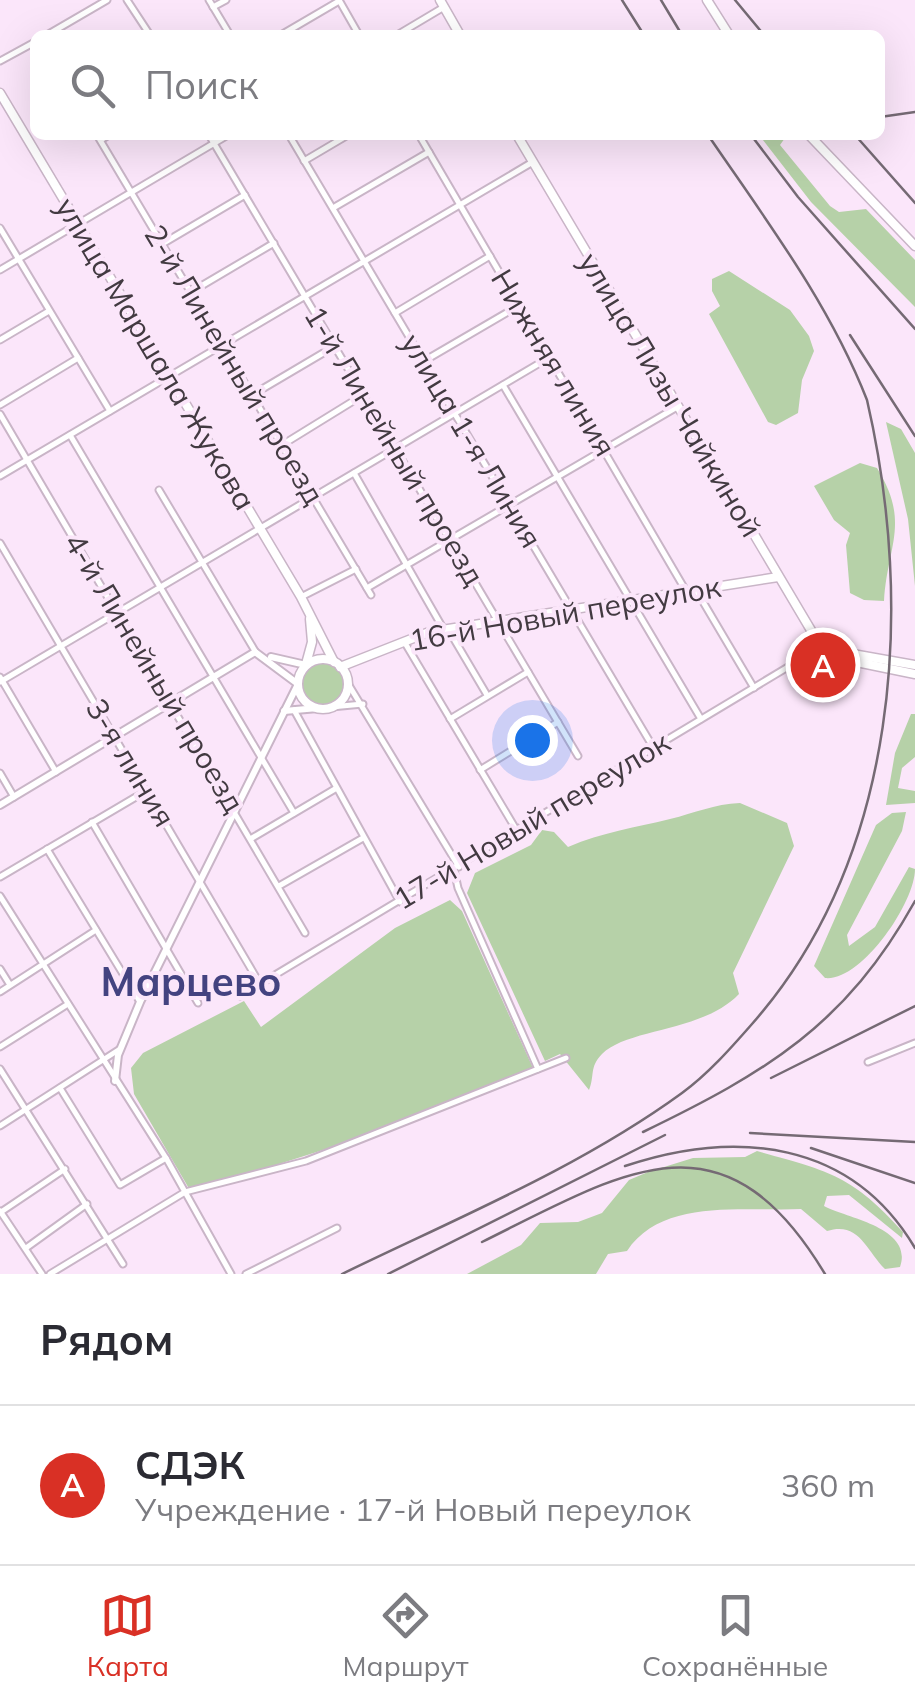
<!DOCTYPE html>
<html lang="ru">
<head>
<meta charset="utf-8">
<style>
	body { margin:0; font-family:Mulish,sans-serif; background:#f2f2f3; color:#2b2b33 }
	.you { position:absolute; left:532px; top:740px; width:35px; height:35px; margin:-25px; border:8px solid #fff; border-radius:50%; background:#1a73e8; box-shadow:0 0 0 15px #1a73e833 }
	.badge { display:grid; place-items:center; width:65px; height:65px; border-radius:50%; background:#d93025; color:#fff; font-size:32px; font-weight:700 }
	.pin { position:absolute; translate:-50% -50%; border:5px solid #fff; box-shadow:0 2px 10px #0006 }
	.list { margin:0; padding:0; list-style:none }
	h2 { display:flex; justify-content:space-between; align-items:center; height:130px; margin:0; padding:0 40px; font-size:42px }
	h2 small { font-size:32px; font-weight:400; color:#7c7c81 }
	.list li { display:grid; grid-template-columns:65px 1fr auto; gap:30px; align-items:center; box-sizing:border-box; height:160px; padding:0 40px; border-top:2px solid #e1e1e2 }
	.list b { display:block; font-size:38px; white-space:nowrap }
	.list p { margin:0; font-size:32px; white-space:nowrap; color:#7c7c81 }
	.list em { font-size:32px; font-style:normal; color:#7c7c81 }
	.icon { flex:none; width:55px; height:55px; fill:none; stroke:currentColor; stroke-width:2; stroke-linecap:round; stroke-linejoin:round }
	.map { position:relative; flex:none; width:915px; height:1274px; overflow:hidden }
	.search { position:absolute; background:#fff; box-shadow:0 10px 40px #0002; left:30px; right:30px; top:30px; height:110px; display:flex; align-items:center; gap:25px; box-sizing:border-box; padding:0 35px; border-radius:15px; color:#7c7c81; font-size:38px }
	.sheet { height:290px; background:#fff }
	nav { display:flex; justify-content:space-around; align-items:center; box-sizing:border-box; height:140px; border-top:2px solid #e1e1e2; background:#fff; font-size:28px; color:#7c7c81 }
	nav a { display:grid; justify-items:center; gap:5px }
	nav .on { color:#d93025 }
	.map>svg:first-child { display:block }
	.green { fill:#b6d1a8 }
	.lines { fill:none; stroke-linecap:round; stroke-linejoin:round }
	.minor-casing { stroke:#c9b5c7; stroke-width:9 }
	.tertiary-casing { stroke:#c9b5c7; stroke-width:10 }
	.secondary-casing { stroke:#c9b5c7; stroke-width:11 }
	.minor { stroke:#fff; stroke-width:5 }
	.tertiary { stroke:#fff; stroke-width:6 }
	.secondary { stroke:#fff; stroke-width:8 }
	.rail { stroke:#756a74; stroke-width:2.5 }
	.labels { text-anchor:middle; stroke-width:8; stroke-linejoin:round; paint-order:stroke }
	.street-label { font-size:30px; fill:#423a41; stroke:#fbe6fa }
	.district-label { font-size:40px; font-weight:bold; fill:#434380; stroke:#fbe6fa }
</style>
</head>
<body>
<div class="map">
<svg width="915" height="1274" viewBox="0 0 915 1274">
	<rect width="100%" height="100%" fill="#fbe6fa"/>
	<g class="green">
		<polygon points="759,135 787,135 780,145 830,206 839,212 866,209 915,260 915,307 811,202"/>
		<polygon points="729,271 790,310 809,336 814,351 802,380 798,413 776,425 768,422 709,314 720,306 712,291 712,279"/>
		<polygon points="886,422 901,429 915,453 915,586 908,519"/>
		<path d="M 860,463 L 877,468 C 911,523 887,546 884,601 L 864,600 L 850,593 L 846,545 L 850,533 L 834,520 L 814,486 Z"/>
		<circle cx="323" cy="684" r="21"/>
		<polygon points="911,714 915,714 915,757 902,768 898,788 915,791 915,803 886,805 895,753"/>
		<path d="M 740,803 L 787,823 L 794,846 L 733,973 L 739,994 C 703,1032 628,1028 602,1054 C 589,1067 595,1076 589,1090 L 560,1054 L 545,1061 L 467,893 L 475,873 L 531,845 L 542,830 L 554,832 L 568,847 C 603,832 634,828 670,819 C 695,813 714,804 740,803 Z"/>
		<path d="M 906,812 L 902,831 L 847,935 L 849,946 L 875,927 L 909,867 L 915,869 C 915,903 861,982 825,978 L 814,966 L 876,825 L 892,813 Z"/>
		<polygon points="450,900 462,911 533,1068 373,1134 191,1192 134,1094 131,1068 143,1053 244,1001 261,1027 395,928"/>
		<path d="M 757,1151 C 829,1171 852,1175 903,1232 L 902,1238 L 849,1195 L 827,1196 L 824,1206 C 845,1218 914,1227 900,1267 L 885,1269 C 866,1250 859,1221 827,1231 L 801,1209 C 746,1212 662,1197 627,1251 L 608,1254 L 596,1274 L 467,1274 L 521,1245 L 540,1223 L 578,1222 L 602,1213 L 629,1180 L 648,1172 L 693,1158 L 745,1157 Z"/>
	</g>
	<g class="lines">
		<g class="minor-casing">
			<g id="minor">
				<polyline points="127,0 150,35"/>
				<polyline points="209,0 230,35"/>
				<polyline points="339,0 359,35"/>
				<polyline points="213,7 226,0"/>
				<polyline points="47,35 107,0"/>
				<polyline points="281,35 339,1"/>
				<polyline points="397,35 444,7"/>
				<polyline points="0,61 35,42"/>
				<polyline points="97,135 371,595"/>
				<polyline points="209,135 578,756"/>
				<polyline points="289,135 653,747"/>
				<polyline points="419,135 686,591"/>
				<polyline points="101,140 109,135"/>
				<polyline points="304,161 348,135"/>
				<polyline points="333,208 429,152"/>
				<polyline points="0,228 110,411"/>
				<polyline points="162,244 245,195"/>
				<polyline points="0,270 228,135"/>
				<polyline points="191,292 274,243"/>
				<polyline points="395,313 490,256"/>
				<polyline points="0,340 49,311"/>
				<polyline points="424,361 520,305"/>
				<polyline points="503,385 701,719"/>
				<polyline points="252,395 335,346"/>
				<polyline points="0,405 78,358"/>
				<polyline points="0,414 305,933"/>
				<polyline points="70,435 294,813"/>
				<polyline points="282,445 363,395"/>
				<polyline points="354,473 444,630"/>
				<polyline points="0,476 531,163"/>
				<polyline points="159,490 255,651"/>
				<polyline points="0,543 260,984"/>
				<polyline points="367,588 677,407"/>
				<polyline points="696,590 754,688"/>
				<polyline points="301,597 356,569"/>
				<polyline points="448,629 487,695"/>
				<polyline points="405,643 517,831"/>
				<polyline points="0,677 56,772"/>
				<polyline points="0,682 550,357"/>
				<polyline points="347,682 459,867"/>
				<polyline points="331,707 363,704"/>
				<polyline points="294,710 400,902"/>
				<polyline points="450,719 528,672"/>
				<polyline points="480,770 558,722"/>
				<polyline points="0,773 14,797"/>
				<polyline points="92,822 198,1003"/>
				<polyline points="252,838 335,789"/>
				<polyline points="47,849 140,1002"/>
				<polyline points="454,870 458,888 538,1069"/>
				<polyline points="0,877 146,791"/>
				<polyline points="279,886 363,838"/>
				<polyline points="0,896 166,1158 231,1274"/>
				<polyline points="0,969 10,985"/>
				<polyline points="0,992 96,930"/>
				<polyline points="240,996 823,646"/>
				<polyline points="0,1047 68,1004"/>
				<polyline points="868,1062 915,1043"/>
				<polyline points="0,1069 123,1264"/>
				<polyline points="60,1088 120,1185 166,1158"/>
				<polyline points="0,1126 120,1049"/>
				<polyline points="0,1211 42,1274"/>
				<polyline points="1,1212 65,1169"/>
				<polyline points="26,1248 87,1204"/>
				<polyline points="50,1274 185,1192 306,1161 566,1058"/>
				<polyline points="246,1274 337,1228"/>
			</g>
		</g>
		<g class="tertiary-casing">
			<g id="tertiary">
				<polyline points="271,657 306,665"/>
				<polyline points="284,711 318,708"/>
				<polyline points="0,805 255,652"/>
				<polyline points="115,1081 118,1055 140,1002 298,684 255,652"/>
			</g>
		</g>
		<g class="secondary-casing">
			<g id="secondary">
				<polyline points="440,0 460,35"/>
				<polyline points="707,0 729,35"/>
				<polyline points="0,93 301,597 334,662"/>
				<polyline points="517,135 815,637 842,659 915,674"/>
				<polyline points="809,135 915,246"/>
				<polyline points="830,650 915,665"/>
				<circle cx="323" cy="684" r="25"/>
				<polyline points="306,664 312,642 310,619"/>
				<polyline points="340,667 429,632 778,577"/>
			</g>
		</g>
		<use href="#minor" class="minor"/>
		<use href="#tertiary" class="tertiary"/>
		<use href="#secondary" class="secondary"/>
		<g class="rail">
			<polyline points="622,0 644,35"/>
			<polyline points="661,0 682,35"/>
			<polyline points="735,0 764,35"/>
			<polyline points="880,117 915,112"/>
			<polyline points="751,135 798,197 915,329"/>
			<polyline points="855,135 915,203"/>
			<polyline points="850,335 915,436"/>
			<polyline points="771,1078 915,1006"/>
			<path d="M 643,1132 C 767,1072 846,1025 915,901"/>
			<polyline points="750,1133 915,1142"/>
			<polyline points="811,1148 915,1183"/>
			<path d="M 625,1166 C 736,1129 851,1140 915,1248"/>
			<path d="M 482,1242 C 624,1172 723,1104 825,1274"/>
			<path d="M 342,1274 C 457,1218 579,1168 682,1093 C 708,1074 731,1048 752,1024 C 899,857 915,608 867,400 C 829,303 766,220 708,135"/>
			<polyline points="388,1274 665,1135"/>
		</g>
	</g>
	<g class="labels">
		<g class="street-label">
			<text transform="translate(155 354) rotate(59)" y="10">улица Маршала Жукова</text>
			<text transform="translate(553 363) rotate(59)" y="10">Нижняя линия</text>
			<text transform="translate(234 365) rotate(59)" y="10">2-й Линейный проезд</text>
			<text transform="translate(670 395) rotate(59)" y="10">улица Лизы Чайкиной</text>
			<text transform="translate(471 441) rotate(59)" y="10">улица 1-я Линия</text>
			<text transform="translate(394 446) rotate(59)" y="10">1-й Линейный проезд</text>
			<text transform="translate(565 614) rotate(-10)" y="10">16-й Новый переулок</text>
			<text transform="translate(154 673) rotate(59)" y="10">4-й Линейный проезд</text>
			<text transform="translate(130 763) rotate(59)" y="10">3-я линия</text>
			<text transform="translate(532 821) rotate(-31)" y="10">17-й Новый переулок</text>
		</g>
		<g class="district-label">
			<text x="191" y="996">Марцево</text>
		</g>
	</g>
</svg>
<div class="you"></div>
<div class="pin badge" style="left:823px;top:665px">A</div>
<div class="search"><svg class="icon" aria-label="search" viewBox="0 0 24 24"><circle cx="10" cy="10" r="6"/><path d="M15 15l6 6"/></svg>Поиск</div>
</div>
<section class="sheet">
<h2>Рядом<small></small></h2>
<ul class="list">
<li><span class="badge">A</span><div><b>СДЭК</b><p>Учреждение · 17-й Новый переулок</p></div><em>360 m</em></li>
</ul>
</section>
<nav>
<a class="on"><svg class="icon" aria-label="map" viewBox="0 0 24 24"><path d="M3 6l6-2 6 2 6-2v14l-6 2-6-2-6 2zM9 4v14M15 6v14"/></svg>Карта</a>
<a><svg class="icon" aria-label="directions" viewBox="0 0 24 24"><path d="M12 3l9 9-9 9-9-9zM9 14v-3h6M13 9l2 2-2 2"/></svg>Маршрут</a>
<a><svg class="icon" aria-label="saved" viewBox="0 0 24 24"><path d="M7 4h10v16l-5-4-5 4z"/></svg>Сохранённые</a>
</nav>
</body>
</html>
